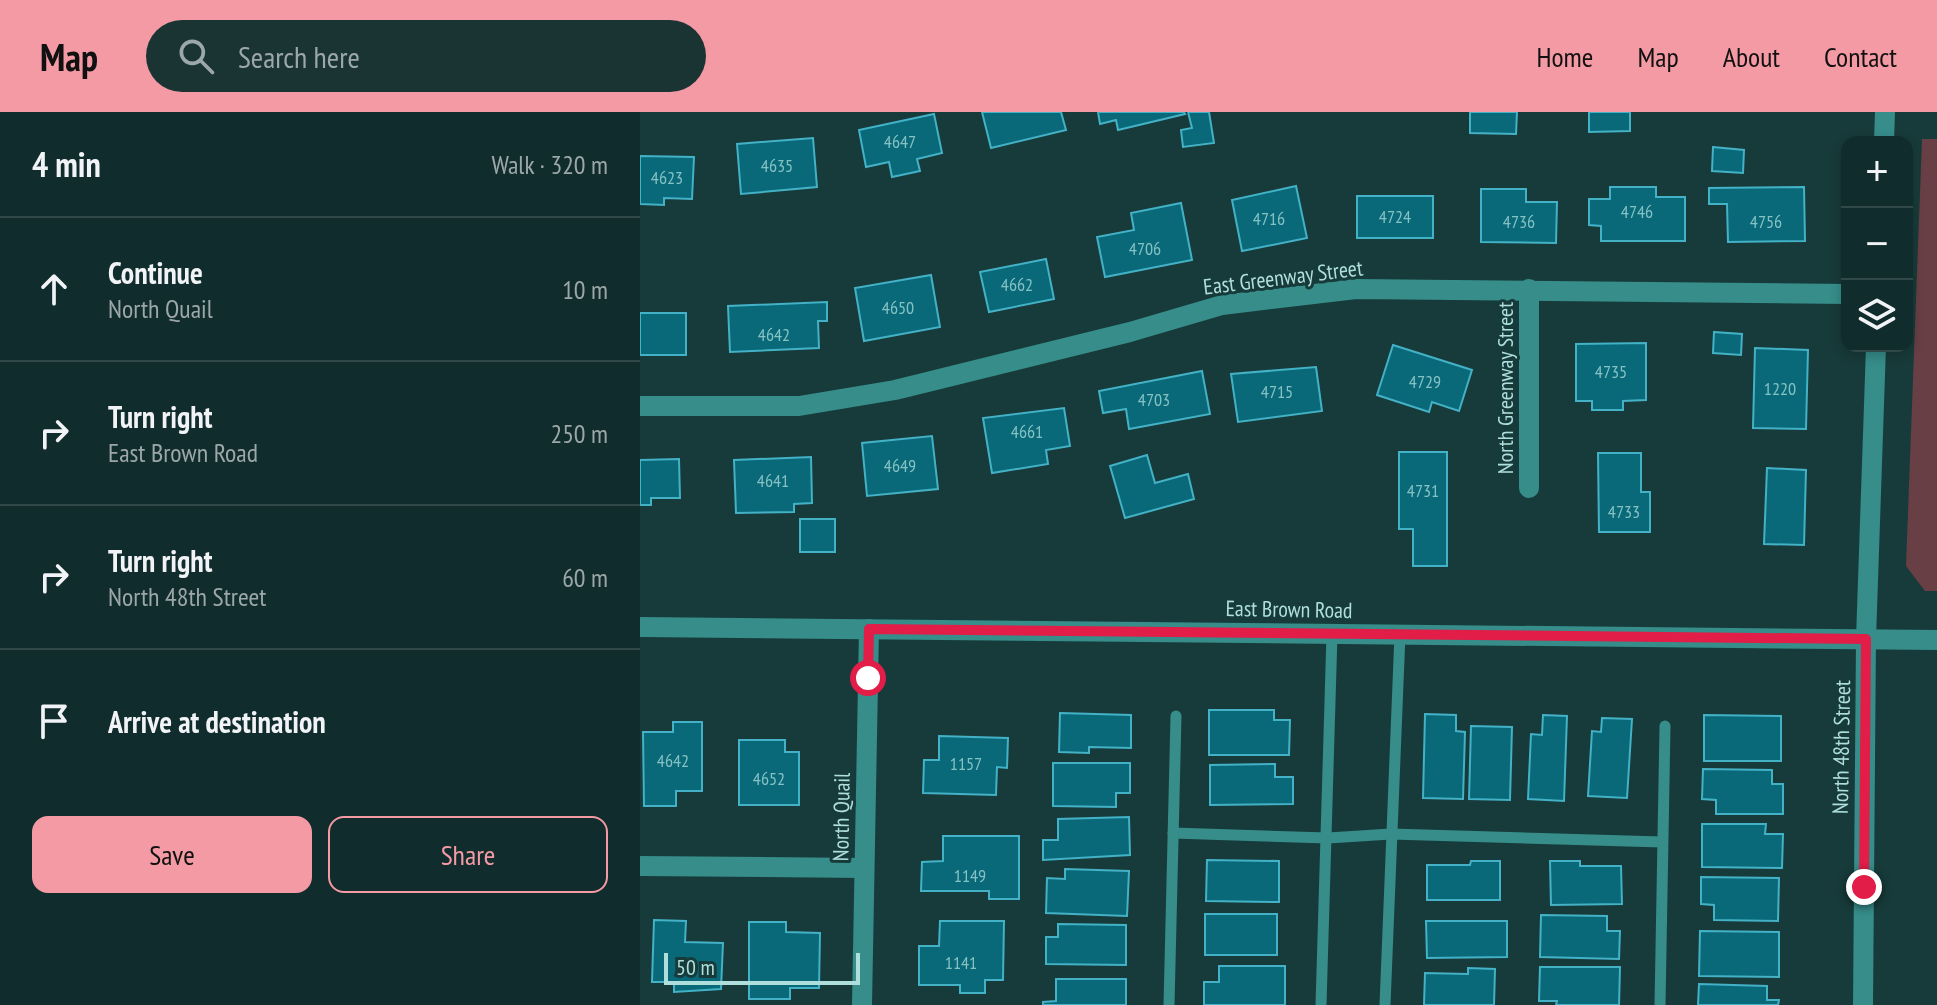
<!DOCTYPE html>
<html lang="en">
<head>
<meta charset="utf-8">
<style>
	body { margin:0; font-family:"PT Sans Narrow",sans-serif; background:#1a3434; color:#f1f3f6 }
	.controls { position:absolute; right:24px; top:24px; display:grid; overflow:hidden; border-radius:16px; box-shadow:0 4px 12px #0003 }
	.controls button { width:72px; height:72px; display:grid; place-items:center; padding:0; border:0; border-bottom:2px solid #304848; background:#112c2c; color:#f1f3f6; font:40px sans-serif }
	.scale { position:absolute; left:24px; bottom:20px; width:196px; box-sizing:border-box; padding-left:8px; border:4px solid #aedfdd; border-top:0; font-size:22px; line-height:28px; white-space:nowrap; color:#aedfdd; -webkit-text-stroke:6px #173b3a; paint-order:stroke }
	.stop { position:absolute; width:24px; height:24px; margin:-18px; border:6px solid #e11d48; border-radius:50%; background:#fff }
	.stop.end { background:#e11d48; border-color:#fff; box-shadow:0 2px 8px #0008 }
	.list { margin:0; padding:0; list-style:none }
	h2 { display:flex; justify-content:space-between; align-items:center; height:104px; margin:0; padding:0 32px; font-size:34px }
	h2 small { font-size:26px; font-weight:400; color:#9ca7a9 }
	.list li { display:grid; grid-template-columns:52px 1fr auto; gap:24px; align-items:center; box-sizing:border-box; height:144px; padding:0 32px; border-top:2px solid #304848 }
	.list b { display:block; font-size:30px; white-space:nowrap }
	.list p { margin:0; font-size:26px; white-space:nowrap; color:#9ca7a9 }
	.list em { font-size:26px; font-style:normal; color:#9ca7a9 }
	.actions { display:flex; gap:16px; padding:24px 32px }
	.actions a { flex:1; padding:18px 0; border:2px solid #f49aa4; border-radius:16px; text-align:center; font-size:28px; color:#f49aa4 }
	.actions .main { background:#f49aa4; color:#111 }
	.icon { flex:none; width:44px; height:44px; fill:none; stroke:currentColor; stroke-width:2; stroke-linecap:round; stroke-linejoin:round }
	.map { position:relative; flex:none; width:1297px; height:893px; overflow:hidden }
	header { display:flex; align-items:center; gap:48px; box-sizing:border-box; height:112px; padding:0 40px; background:#f49aa4; color:#111 }
	header strong { font-size:38px }
	nav { display:flex; gap:44px; margin-inline-start:auto; font-size:28px }
	.search { width:560px; height:72px; background:#1a3434; display:flex; align-items:center; gap:20px; box-sizing:border-box; padding:0 28px; border-radius:44px; color:#9ca7a9; font-size:30px }
	main { display:flex }
	aside { flex:1; background:#112c2c }
	.map>svg:first-child { display:block }
	.green { fill:#683f44 }
	.building { fill:#096979; stroke:#43b1c6; stroke-width:2 }
	.lines { fill:none; stroke-linecap:round; stroke-linejoin:round }
	.service { stroke:#368d8a; stroke-width:11 }
	.minor { stroke:#368d8a; stroke-width:20 }
	.tertiary { stroke:#368d8a; stroke-width:20 }
	.secondary { stroke:#368d8a; stroke-width:20 }
	.route { stroke:#e11d48; stroke-width:10 }
	.labels { text-anchor:middle; stroke-width:6; stroke-linejoin:round; paint-order:stroke }
	.number-label { font-size:18px; fill:#85c2c4 }
	.street-label { font-size:22px; fill:#aedfdd; stroke:#173b3a }
</style>
</head>
<body>
<header>
<strong>Map</strong>
<div class="search"><svg class="icon" aria-label="search" viewBox="0 0 24 24"><circle cx="10" cy="10" r="6"/><path d="M15 15l6 6"/></svg>Search here</div>
<nav><a>Home</a><a>Map</a><a>About</a><a>Contact</a></nav>
</header>
<main>
<aside>
<h2>4 min<small>Walk · 320 m</small></h2>
<ul class="list">
<li><svg class="icon" aria-label="ahead" viewBox="0 0 24 24"><path d="M12 20V5M6 11l6-6 6 6"/></svg><div><b>Continue</b><p>North Quail</p></div><em>10 m</em></li>
<li><svg class="icon" aria-label="right" viewBox="0 0 24 24"><path d="M7 20v-9h11M14 6l5 5-5 5"/></svg><div><b>Turn right</b><p>East Brown Road</p></div><em>250 m</em></li>
<li><svg class="icon" aria-label="right" viewBox="0 0 24 24"><path d="M7 20v-9h11M14 6l5 5-5 5"/></svg><div><b>Turn right</b><p>North 48th Street</p></div><em>60 m</em></li>
<li><svg class="icon" aria-label="arrive" viewBox="0 0 24 24"><path d="M6 21V4h12l-3 4 3 4H6"/></svg><div><b>Arrive at destination</b></div></li>
</ul>
<div class="actions"><a class="main">Save</a><a>Share</a></div>
</aside>
<div class="map">
<svg width="1297" height="893" viewBox="0 0 1297 893">
	<rect width="100%" height="100%" fill="#173b3a"/>
	<polygon class="green" points="1282,27 1297,27 1297,479 1285,479 1266,454"/>
	<g class="building">
		<polygon points="342,0 421,0 426,18 351,36"/>
		<polygon points="458,0 544,0 545,2 478,18 476,8 460,12"/>
		<polygon points="548,0 569,0 574,31 543,35 541,18 552,16"/>
		<polygon points="830,0 877,0 876,22 830,21"/>
		<polygon points="949,0 990,0 990,19 949,20"/>
		<polygon points="294,2 302,41 277,47 280,59 252,65 249,50 226,55 219,18"/>
		<polygon points="173,26 177,75 101,82 97,32"/>
		<polygon points="1073,35 1104,38 1103,61 1072,59"/>
		<polygon points="0,44 54,45 52,87 24,86 24,93 0,92"/>
		<polygon points="656,74 667,126 602,139 592,88"/>
		<polygon points="970,75 1016,75 1016,85 1045,85 1045,129 961,129 961,114 949,113 949,87 970,87"/>
		<polygon points="1164,75 1165,129 1088,130 1087,92 1069,92 1069,76"/>
		<polygon points="841,77 886,77 886,90 917,90 916,131 841,130"/>
		<rect x="717" y="84" width="76" height="42"/>
		<polygon points="541,91 552,148 465,165 457,125 494,118 491,101"/>
		<polygon points="406,147 414,187 349,200 340,160"/>
		<polygon points="291,163 300,215 224,229 215,176"/>
		<polygon points="187,190 187,209 178,209 179,236 90,240 88,194"/>
		<rect x="0" y="201" width="46" height="42"/>
		<polygon points="1074,220 1102,222 1101,243 1073,241"/>
		<polygon points="1006,231 1006,288 983,289 983,298 952,298 952,289 936,289 936,232"/>
		<polygon points="753,233 832,258 819,299 792,290 789,300 737,283"/>
		<polygon points="1115,236 1168,238 1166,317 1113,316"/>
		<polygon points="676,255 682,299 598,310 591,262"/>
		<polygon points="562,259 570,302 489,317 486,297 463,301 459,279"/>
		<polygon points="424,296 430,334 406,338 408,352 352,361 343,306"/>
		<polygon points="292,324 298,377 227,384 222,331"/>
		<polygon points="759,340 807,340 807,454 773,454 773,417 759,417"/>
		<polygon points="958,341 1001,341 1001,380 1010,380 1010,420 959,420"/>
		<polygon points="507,343 515,371 548,362 554,387 485,406 470,354"/>
		<polygon points="171,345 172,391 154,392 154,400 96,401 94,348"/>
		<polygon points="39,347 40,386 11,386 11,393 0,393 0,348"/>
		<polygon points="1127,356 1166,358 1164,433 1124,432"/>
		<rect x="160" y="407" width="35" height="33"/>
		<polygon points="569,598 634,598 634,608 650,608 649,643 569,643"/>
		<polygon points="420,601 491,603 491,636 449,635 449,641 419,640"/>
		<polygon points="785,602 816,603 816,619 825,620 823,687 783,686"/>
		<polygon points="903,603 927,604 924,689 888,687 891,622 902,623"/>
		<polygon points="1064,603 1141,604 1141,649 1064,649"/>
		<polygon points="962,606 992,607 987,686 948,684 952,619 961,620"/>
		<polygon points="33,610 62,610 62,679 36,679 36,694 4,694 3,620 33,620"/>
		<polygon points="831,614 872,615 870,688 829,687"/>
		<polygon points="299,624 368,626 367,656 357,655 356,683 283,681 284,648 299,648"/>
		<polygon points="99,628 145,628 145,640 159,640 159,693 99,693"/>
		<polygon points="413,651 490,651 490,681 476,681 476,695 413,694"/>
		<polygon points="635,652 635,665 653,665 653,692 570,693 570,653"/>
		<polygon points="1063,657 1132,658 1132,672 1143,672 1143,702 1076,702 1076,688 1062,687"/>
		<polygon points="489,705 490,743 403,748 403,728 418,728 418,707"/>
		<polygon points="1062,712 1126,712 1125,722 1143,722 1142,756 1062,755"/>
		<polygon points="303,724 379,724 379,787 349,787 349,779 281,779 282,750 303,749"/>
		<polygon points="567,748 639,749 639,790 566,789"/>
		<polygon points="831,749 860,749 860,788 787,788 787,753 830,753"/>
		<polygon points="910,749 940,749 940,754 981,754 982,792 911,793"/>
		<polygon points="425,757 489,759 487,804 406,801 407,766 425,767"/>
		<polygon points="1061,765 1139,766 1138,809 1074,808 1074,793 1061,792"/>
		<rect x="565" y="802" width="72" height="41"/>
		<polygon points="901,803 967,804 967,819 980,819 979,847 900,845"/>
		<polygon points="14,808 46,809 45,830 83,831 81,877 34,880 34,870 12,870"/>
		<polygon points="300,809 364,809 363,868 345,868 345,881 320,881 320,873 279,873 279,834 299,834"/>
		<polygon points="786,809 867,809 867,845 787,846"/>
		<polygon points="109,810 146,810 146,820 180,821 179,876 150,876 150,887 109,887"/>
		<polygon points="418,812 486,813 486,853 406,852 406,825 418,825"/>
		<polygon points="1060,819 1139,820 1139,865 1059,864"/>
		<polygon points="579,854 645,854 645,893 564,893 564,870 579,870"/>
		<polygon points="900,855 980,855 979,893 916,893 917,889 899,889"/>
		<polygon points="828,856 855,857 854,893 784,893 785,861 828,862"/>
		<polygon points="416,867 486,867 486,893 403,893 403,890 416,889"/>
		<polygon points="1059,872 1127,874 1127,888 1139,888 1138,893 1058,893"/>
	</g>
	<g class="lines">
		<g class="service">
			<polyline points="533,721 688,726 751,722 1022,730"/>
			<polyline points="529,893 536,604"/>
			<polyline points="681,893 692,522"/>
			<polyline points="745,893 760,522"/>
			<polyline points="1020,893 1025,614"/>
		</g>
		<g class="minor">
			<polyline points="0,294 159,294 255,278 490,220 582,193 716,177 1207,182"/>
			<polyline points="889,376 889,177"/>
			<polyline points="0,754 224,756"/>
			<polyline points="222,893 229,517"/>
		</g>
		<g class="tertiary">
			<polyline points="1244,30 1245,0"/>
			<polyline points="1223,893 1226,527 1236,234"/>
		</g>
		<polyline class="secondary" points="0,515 1297,528"/>
	</g>
	<g class="lines">
		<polyline class="route" points="228,566 229,517 1226,527 1224,775"/>
	</g>
	<g class="labels">
		<g class="number-label">
			<text x="260" y="36">4647</text>
			<text x="137" y="60">4635</text>
			<text x="27" y="72">4623</text>
			<text x="997" y="106">4746</text>
			<text x="755" y="111">4724</text>
			<text x="629" y="113">4716</text>
			<text x="879" y="116">4736</text>
			<text x="1126" y="116">4756</text>
			<text x="505" y="143">4706</text>
			<text x="377" y="179">4662</text>
			<text x="258" y="202">4650</text>
			<text x="134" y="229">4642</text>
			<text x="971" y="266">4735</text>
			<text x="785" y="276">4729</text>
			<text x="1140" y="283">1220</text>
			<text x="637" y="286">4715</text>
			<text x="514" y="294">4703</text>
			<text x="387" y="326">4661</text>
			<text x="260" y="360">4649</text>
			<text x="133" y="375">4641</text>
			<text x="783" y="385">4731</text>
			<text x="984" y="406">4733</text>
			<text x="33" y="655">4642</text>
			<text x="326" y="658">1157</text>
			<text x="129" y="673">4652</text>
			<text x="330" y="770">1149</text>
			<text x="321" y="857">1141</text>
		</g>
		<g class="street-label">
			<text transform="translate(643 165) rotate(-7)" y="8">East Greenway Street</text>
			<text transform="translate(865 276) rotate(-90)" y="8">North Greenway Street</text>
			<text transform="translate(649 497) rotate(1)" y="8">East Brown Road</text>
			<text transform="translate(1201 635) rotate(-89)" y="8">North 48th Street</text>
			<text transform="translate(201 705) rotate(-89)" y="8">North Quail</text>
		</g>
	</g>
</svg>
<div class="controls">
<button>+</button>
<button>−</button>
<button><svg class="icon" aria-label="layers" viewBox="0 0 24 24"><path d="M12 4l9 5-9 5-9-5zM3 14l9 5 9-5"/></svg></button>
</div>
<div class="scale">50 m</div>
<div class="stop" style="left:228px;top:566px"></div>
<div class="stop end" style="left:1224px;top:775px"></div>
</div>
</main>
</body>
</html>
